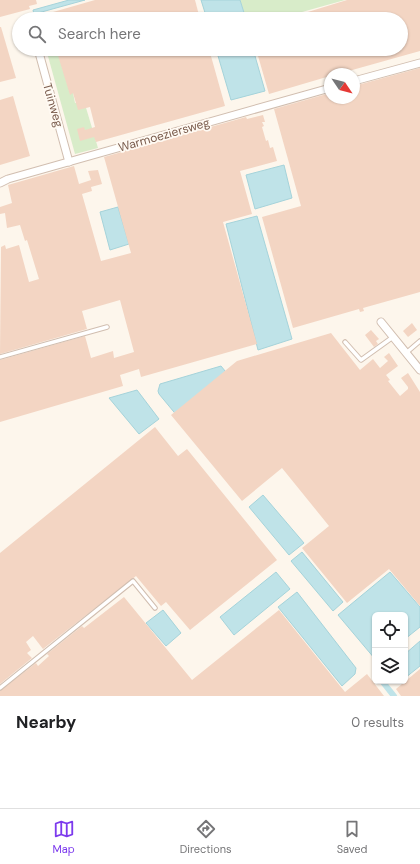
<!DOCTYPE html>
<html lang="en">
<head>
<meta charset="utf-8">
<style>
	body { margin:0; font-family:"DM Sans",sans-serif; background:#f2f2f2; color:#202124 }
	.controls { position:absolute; right:12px; bottom:12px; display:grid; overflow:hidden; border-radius:6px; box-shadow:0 1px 3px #0004 }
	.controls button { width:36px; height:36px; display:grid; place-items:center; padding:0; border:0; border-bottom:1px solid #e0e0e0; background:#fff; color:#202124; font:20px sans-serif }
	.compass { position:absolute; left:324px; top:68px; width:36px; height:36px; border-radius:50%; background:#fff; box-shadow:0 1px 3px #0004; rotate:125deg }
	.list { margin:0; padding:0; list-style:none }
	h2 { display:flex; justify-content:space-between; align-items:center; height:52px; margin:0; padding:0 16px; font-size:17px }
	h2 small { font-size:13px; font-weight:400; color:#757577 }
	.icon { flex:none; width:22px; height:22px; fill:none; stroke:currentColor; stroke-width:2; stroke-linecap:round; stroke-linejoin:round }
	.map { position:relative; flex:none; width:420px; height:696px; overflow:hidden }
	.search { position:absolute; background:#fff; box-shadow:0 1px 3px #0004; left:12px; right:12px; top:12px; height:44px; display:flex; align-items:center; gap:10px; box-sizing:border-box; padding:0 14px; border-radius:22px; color:#757577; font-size:15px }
	.sheet { height:112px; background:#fff }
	nav { display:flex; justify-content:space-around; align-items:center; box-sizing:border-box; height:56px; border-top:1px solid #e0e0e0; background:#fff; font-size:11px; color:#757577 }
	nav a { display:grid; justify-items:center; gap:2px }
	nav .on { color:#7c3aed }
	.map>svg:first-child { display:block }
	.green { fill:#d8ecc9 }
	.water { fill:#bfe3e8; stroke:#a5d3da }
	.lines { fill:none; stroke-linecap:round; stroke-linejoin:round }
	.canal { stroke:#bfe3e8; stroke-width:6 }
	.building { fill:#f3d5c3 }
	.service-casing { stroke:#d1beb0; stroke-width:5.5 }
	.minor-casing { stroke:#d1beb0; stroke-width:9 }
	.service { stroke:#fff; stroke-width:3.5 }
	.minor { stroke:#fff; stroke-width:7 }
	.labels { text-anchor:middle; stroke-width:3.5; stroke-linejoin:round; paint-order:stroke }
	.street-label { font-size:12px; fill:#7a5c4d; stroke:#fffaf3 }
</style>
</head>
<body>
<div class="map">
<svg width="420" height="696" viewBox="0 0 420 696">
	<rect width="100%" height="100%" fill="#fdf6ec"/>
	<g class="green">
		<polygon points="240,0 345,0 277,19 246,19"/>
		<polygon points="46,49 58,49 82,90 73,93 75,103 84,101 98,148 75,154"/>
	</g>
	<g class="water">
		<polygon points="69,0 85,0 38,13 39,19 35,19 33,10"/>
		<polygon points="201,0 240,0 246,19 207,19"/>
		<polygon points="216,49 253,49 265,91 231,100"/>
		<polygon points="284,165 292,198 255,209 246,175"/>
		<polygon points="118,207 129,244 110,250 100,212"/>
		<polygon points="257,216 292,339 258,350 226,224"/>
		<polygon points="221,366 239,388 188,429 159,394 158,391 160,384"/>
		<polygon points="137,390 159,419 139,434 109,398"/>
		<polygon points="263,495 304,543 289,555 249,507"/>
		<polygon points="302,552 343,602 333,611 291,561"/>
		<polygon points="276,572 290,589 234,635 220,617"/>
		<polygon points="390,572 420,607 420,627 405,639 405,615 375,615 375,659 338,615"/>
		<polygon points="297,592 356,668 355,674 342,686 278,607"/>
		<polygon points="163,610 181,633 166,646 146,623"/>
		<polygon points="420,641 420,666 405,678 405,654"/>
	</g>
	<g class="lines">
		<polyline class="canal" points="382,681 394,696"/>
	</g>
	<g class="building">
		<polygon points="0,0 36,0 37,4 29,6 30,9 0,17"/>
		<polygon points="95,0 195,0 200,19 48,19 46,14"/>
		<polygon points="347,0 420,0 420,51 338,74 330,74 330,76 269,94 256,49 401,49 401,19 285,19"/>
		<polygon points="0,27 1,27 16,78 0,82"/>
		<polygon points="56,49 209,49 225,106 96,142 94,137 80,141 77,129 84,127 85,130 95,127 90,107 78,110 73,93 70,95"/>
		<polygon points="420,68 420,292 363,308 364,311 360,312 359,309 293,328 262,217 301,206 274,109 330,93 330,98 354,98 354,86"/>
		<polygon points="13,96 30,156 0,165 0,100"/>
		<polygon points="263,115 265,122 262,122 264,126 262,127 266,141 268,140 270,148 273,147 277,161 240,171 252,214 223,222 257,344 141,377 139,369 120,375 123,386 0,422 0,360 85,336 91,358 113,351 114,358 134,352 120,300 82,311 87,329 0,354 1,247 5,245 6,249 19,245 29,282 39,279 27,240 25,241 20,225 7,228 5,213 0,214 0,207 12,203 8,185 74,166 79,184 91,180 88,171 98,170 102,184 91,187 92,191 82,194 101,261 131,253 104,157 246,117 247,119"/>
		<polygon points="412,323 417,330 408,337 403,331"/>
		<polygon points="371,330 379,339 376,341 378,344 374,347 365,335"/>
		<polygon points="331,333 360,370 373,359 380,368 388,361 384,357 389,353 398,366 386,375 390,380 388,381 400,396 408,389 408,387 401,378 408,373 420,392 420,606 389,569 347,603 302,548 329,526 282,468 242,501 171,415 237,361"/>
		<polygon points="155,427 178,456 187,449 277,560 190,630 166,602 161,606 136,576 43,649 33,636 26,642 31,650 27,653 32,658 0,684 0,553"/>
		<polygon points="124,597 192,680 279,610 345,692 367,674 384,696 0,696 0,691 36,663 38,666 49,656 47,654 82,626 84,628"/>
		<polygon points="420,669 420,696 401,696 396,689"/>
	</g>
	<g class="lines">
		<g class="service-casing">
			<g id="service">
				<polyline points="345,342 361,360 393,337"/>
				<polyline points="406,353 420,341"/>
				<polyline points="0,357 107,327"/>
				<polyline points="0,688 133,581 155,608"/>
			</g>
		</g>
		<g class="minor-casing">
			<g id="minor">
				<polyline points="38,49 69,162"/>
				<polyline points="354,81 420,63"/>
				<polyline points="0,183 8,179 330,88"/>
				<polyline points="381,322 420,370"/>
			</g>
		</g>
		<use href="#service" class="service"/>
		<use href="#minor" class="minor"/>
	</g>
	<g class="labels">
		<g class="street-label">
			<text transform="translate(53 105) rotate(74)" y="4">Tuinweg</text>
			<text transform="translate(164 135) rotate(-16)" y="4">Warmoeziersweg</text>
		</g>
	</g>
</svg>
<div class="controls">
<button><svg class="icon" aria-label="locate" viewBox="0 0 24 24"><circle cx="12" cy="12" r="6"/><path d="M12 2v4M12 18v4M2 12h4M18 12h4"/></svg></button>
<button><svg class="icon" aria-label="layers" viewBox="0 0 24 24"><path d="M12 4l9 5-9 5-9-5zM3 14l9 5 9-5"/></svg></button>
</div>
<svg class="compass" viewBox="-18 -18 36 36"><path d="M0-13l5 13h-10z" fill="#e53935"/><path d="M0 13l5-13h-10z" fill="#757577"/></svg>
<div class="search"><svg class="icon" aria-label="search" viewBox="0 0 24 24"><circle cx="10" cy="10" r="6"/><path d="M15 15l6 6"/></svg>Search here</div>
</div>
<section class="sheet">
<h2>Nearby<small>0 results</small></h2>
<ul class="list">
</ul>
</section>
<nav>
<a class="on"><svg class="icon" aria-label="map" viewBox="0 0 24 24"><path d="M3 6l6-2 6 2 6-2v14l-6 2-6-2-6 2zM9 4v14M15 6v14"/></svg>Map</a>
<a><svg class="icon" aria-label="directions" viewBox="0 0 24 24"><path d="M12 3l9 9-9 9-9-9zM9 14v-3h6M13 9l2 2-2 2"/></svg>Directions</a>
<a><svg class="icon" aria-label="saved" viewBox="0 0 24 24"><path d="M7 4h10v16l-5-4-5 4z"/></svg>Saved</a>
</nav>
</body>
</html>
